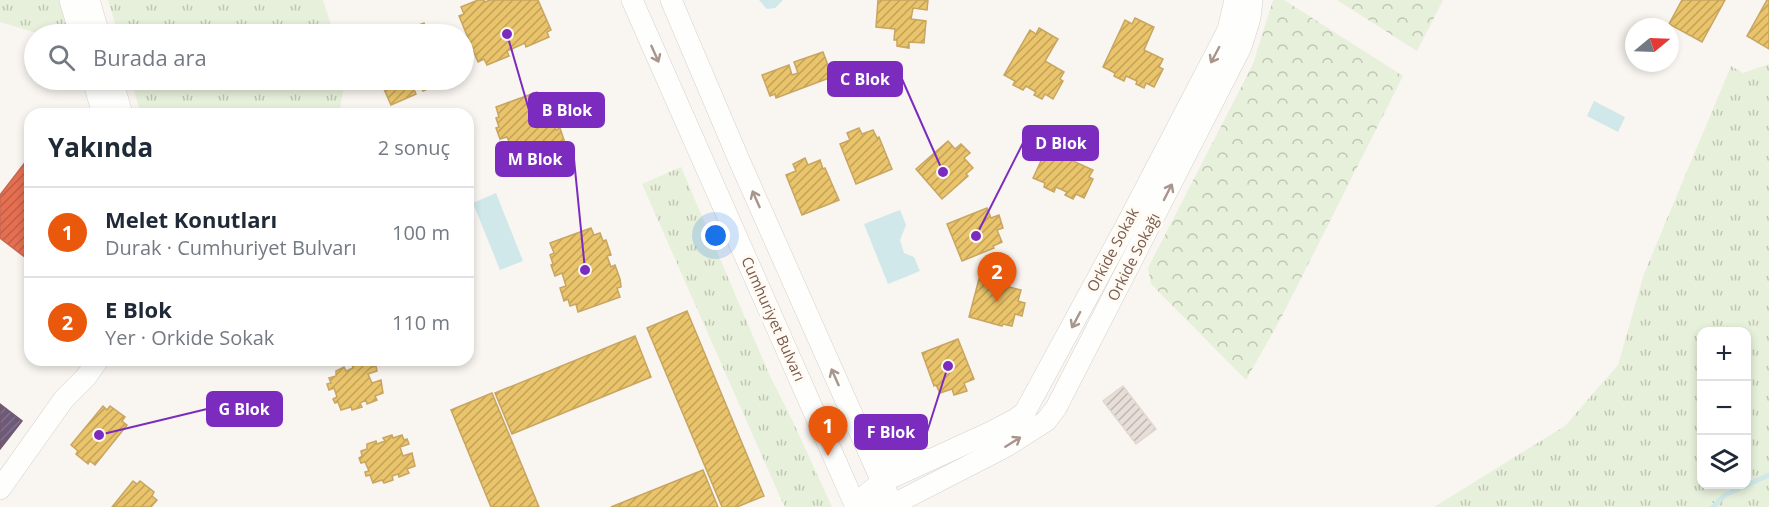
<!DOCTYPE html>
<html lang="tr">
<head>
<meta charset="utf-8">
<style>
	body { margin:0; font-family:"Open Sans",sans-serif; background:#f2f2f3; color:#1f2937 }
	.controls { position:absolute; right:18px; bottom:18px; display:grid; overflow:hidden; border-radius:12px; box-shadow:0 3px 9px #0003 }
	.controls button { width:54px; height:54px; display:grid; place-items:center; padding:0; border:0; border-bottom:2px solid #e0e1e3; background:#fff; color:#1f2937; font:30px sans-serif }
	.compass { position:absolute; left:1625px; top:18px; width:54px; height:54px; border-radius:50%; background:#fff; box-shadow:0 3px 9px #0003; rotate:71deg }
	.you { position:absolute; left:716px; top:236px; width:21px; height:21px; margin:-15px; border:4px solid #fff; border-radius:50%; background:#1a73e8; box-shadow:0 0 0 9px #1a73e833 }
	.badge { display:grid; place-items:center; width:39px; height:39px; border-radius:50%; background:#ea580c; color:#fff; font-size:20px; font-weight:700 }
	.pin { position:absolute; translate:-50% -50px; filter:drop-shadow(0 2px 3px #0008) }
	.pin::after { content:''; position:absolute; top:32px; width:21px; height:18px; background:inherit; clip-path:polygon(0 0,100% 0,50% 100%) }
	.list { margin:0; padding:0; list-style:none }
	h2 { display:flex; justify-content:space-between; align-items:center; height:78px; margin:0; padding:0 24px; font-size:26px }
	h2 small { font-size:20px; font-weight:400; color:#747a83 }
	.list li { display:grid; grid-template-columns:39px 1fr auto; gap:18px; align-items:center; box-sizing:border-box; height:90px; padding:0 24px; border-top:2px solid #e0e1e3 }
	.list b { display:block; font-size:22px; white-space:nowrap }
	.list p { margin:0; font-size:20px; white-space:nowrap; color:#747a83 }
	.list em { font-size:20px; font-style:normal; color:#747a83 }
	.icon { flex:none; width:33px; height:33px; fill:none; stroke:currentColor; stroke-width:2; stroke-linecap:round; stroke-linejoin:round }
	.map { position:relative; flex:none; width:1769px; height:507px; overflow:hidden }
	.search { position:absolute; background:#fff; box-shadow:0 3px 9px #0003; left:24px; top:24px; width:450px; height:66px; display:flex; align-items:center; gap:15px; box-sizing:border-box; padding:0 21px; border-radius:33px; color:#747a83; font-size:22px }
	.panel { position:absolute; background:#fff; box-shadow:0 3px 9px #0003; left:24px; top:108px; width:450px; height:258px; border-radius:18px }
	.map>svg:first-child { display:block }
	.grass { fill:url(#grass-tufts); fill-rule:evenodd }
	.park { fill:url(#park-crowns) }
	.water { fill:#d0e8ea }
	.homes { fill:url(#homes-hatch); stroke:#c8a561; stroke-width:1.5 }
	.shops { fill:url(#shops-hatch); stroke:#c66950; stroke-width:1.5 }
	.offices { fill:url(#offices-hatch); stroke:#715a6c; stroke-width:1.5 }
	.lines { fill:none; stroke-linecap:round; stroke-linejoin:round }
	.stream { stroke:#d0e8ea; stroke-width:5 }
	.building { fill:url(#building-hatch); stroke:#e2d8d2; stroke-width:1.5 }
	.minor-casing { stroke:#d7d1cb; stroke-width:22 }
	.minor { stroke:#fefefd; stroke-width:21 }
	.oneway { stroke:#a8958b }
	.labels { text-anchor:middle; stroke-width:6; stroke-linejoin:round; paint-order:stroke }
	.street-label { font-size:15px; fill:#7a5c4d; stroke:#fffaf3 }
	.leader { fill:none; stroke:#7b2cbf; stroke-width:2 }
	.callout-dot { fill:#7b2cbf; stroke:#fffaf3; stroke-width:2 }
	.callout { fill:#7b2cbf; stroke:#7b2cbf; stroke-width:2 }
	.callout-label { font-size:16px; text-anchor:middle; font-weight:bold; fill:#fff }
</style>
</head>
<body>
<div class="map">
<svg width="1769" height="507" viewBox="0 0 1769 507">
	<defs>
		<pattern id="grass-tufts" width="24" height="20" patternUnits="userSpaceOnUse" patternTransform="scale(1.5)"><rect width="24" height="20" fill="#e7f0db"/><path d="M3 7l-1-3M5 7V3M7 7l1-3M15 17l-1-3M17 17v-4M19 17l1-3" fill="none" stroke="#c0c6b4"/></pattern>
		<pattern id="park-crowns" width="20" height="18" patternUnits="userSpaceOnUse" patternTransform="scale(1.5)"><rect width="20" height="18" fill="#e7f0db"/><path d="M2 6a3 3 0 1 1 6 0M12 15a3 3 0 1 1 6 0" fill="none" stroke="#c0c6b4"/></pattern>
		<pattern id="homes-hatch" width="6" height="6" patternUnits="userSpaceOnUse" patternTransform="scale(1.5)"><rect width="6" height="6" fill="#e9c46a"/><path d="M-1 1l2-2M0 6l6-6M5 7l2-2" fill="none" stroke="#c2a259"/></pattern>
		<pattern id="shops-hatch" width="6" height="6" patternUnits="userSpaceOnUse" patternTransform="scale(1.5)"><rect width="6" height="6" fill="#e76f51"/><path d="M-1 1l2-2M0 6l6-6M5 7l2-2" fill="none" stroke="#c05e45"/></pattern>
		<pattern id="offices-hatch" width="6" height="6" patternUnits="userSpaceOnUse" patternTransform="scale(1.5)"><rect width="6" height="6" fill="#6d597a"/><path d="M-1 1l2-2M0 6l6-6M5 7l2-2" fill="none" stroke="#82708a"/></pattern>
		<pattern id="building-hatch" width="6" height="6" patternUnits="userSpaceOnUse" patternTransform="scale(1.5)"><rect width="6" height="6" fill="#e6ded7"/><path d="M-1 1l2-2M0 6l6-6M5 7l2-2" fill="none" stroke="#bfb7b1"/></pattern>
	</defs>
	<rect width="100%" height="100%" fill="#f9f5f0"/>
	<g class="grass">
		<polygon points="0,0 64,0 70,34 40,34 0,22"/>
		<polygon points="108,0 323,0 334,34 118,34"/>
		<path d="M 1769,64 L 1769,507 L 1434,507 L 1565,426 L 1618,365 L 1644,274 L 1731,66 L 1743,73 ZM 1702,332 L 1746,332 L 1746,484 L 1702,484 Z"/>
		<polygon points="131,80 345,80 339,114 141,114"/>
		<polygon points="681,167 769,374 794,424 832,507 785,507 781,499 642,184"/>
	</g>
	<g class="park">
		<polygon points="1273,0 1284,0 1403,76 1281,318 1246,380 1151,284 1148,268 1253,64"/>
		<polygon points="1337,0 1443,0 1417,51"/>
	</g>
	<g class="water">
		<polygon points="759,0 783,0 775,8 767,9"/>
		<polygon points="1594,101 1625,117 1618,132 1587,116"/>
		<polygon points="496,193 523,261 500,270 473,203"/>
		<polygon points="900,210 906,225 900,240 904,253 914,257 920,271 888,284 864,224"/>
	</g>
	<g class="homes">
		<polygon points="478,0 484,0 485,2 490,0 538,0 551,30 547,32 549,37 526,47 525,43 507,51 509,56 487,65 484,59 478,62 459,16 464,14 461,7"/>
		<polygon points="878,0 928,0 927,10 913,8 911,19 926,21 924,43 909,42 909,48 897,46 897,40 894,40 895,29 876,27"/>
		<polygon points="1682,0 1725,0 1702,42 1669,24"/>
		<polygon points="1767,0 1769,0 1769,49 1747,36"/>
		<polygon points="1135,18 1154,27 1144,50 1163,59 1159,67 1163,69 1154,87 1146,83 1144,88 1136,84 1137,81 1126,76 1124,81 1114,76 1115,73 1103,67 1125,20 1132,24"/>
		<polygon points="424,23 429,34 397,34"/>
		<polygon points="1039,28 1058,39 1045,61 1064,72 1060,79 1063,81 1053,99 1045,94 1042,99 1034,95 1036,92 1026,86 1023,90 1013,85 1015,81 1004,75 1030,30 1036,34"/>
		<polygon points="823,52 831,73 827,74 829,78 776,98 775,94 770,96 762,75 789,65 792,75 798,73 794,62"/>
		<polygon points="380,80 418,80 411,82 416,94 391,105"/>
		<polygon points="418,80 448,80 423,91"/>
		<polygon points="537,92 539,99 545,96 548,104 551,103 556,118 552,120 556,130 560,128 565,143 566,150 563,151 566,160 523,175 521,167 516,169 513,163 510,164 505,152 512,149 507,137 500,139 496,128 499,127 496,118 499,117 496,107"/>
		<polygon points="859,128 862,134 873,130 877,138 879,137 892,169 856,184 840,144 850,140 847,133"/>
		<polygon points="1064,128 1084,137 1073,161 1093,170 1089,177 1093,179 1084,198 1076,194 1073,199 1065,195 1067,192 1056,187 1054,192 1044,187 1045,183 1033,178 1055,131 1062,134"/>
		<polygon points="948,141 955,149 961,144 970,153 964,158 973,168 966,174 968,176 942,199 916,169"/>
		<polygon points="805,158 808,165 820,160 823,169 825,168 839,200 802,215 786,175 796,171 793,164"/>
		<polygon points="987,208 991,218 999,215 1003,228 997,230 1002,242 993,246 994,248 962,261 947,224"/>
		<polygon points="591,228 594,235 600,233 603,241 606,240 611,255 607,256 611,267 615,265 620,279 621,287 617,288 620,297 578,312 576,304 570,306 568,299 564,301 560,288 566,286 562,273 555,276 551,265 553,264 550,255 554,253 550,243"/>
		<polygon points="979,279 1021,290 1018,301 1025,303 1022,316 1015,314 1012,326 1003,324 1002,326 969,317"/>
		<polygon points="687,311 764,496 737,507 722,507 647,328"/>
		<polygon points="635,336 651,377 512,434 495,393"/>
		<polygon points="958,339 974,379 964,383 967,391 954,395 952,389 940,393 936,385 934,386 922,353"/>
		<polygon points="361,362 362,365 371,362 372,367 376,366 377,371 368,374 372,383 381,380 383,393 375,396 377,400 367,404 366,400 360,403 362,407 352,410 351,407 341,410 338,402 335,403 333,399 337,397 334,388 329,390 327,384 331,383 329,378 336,376 336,371 344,367 346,371 353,368 352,365"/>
		<polygon points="492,393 539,507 491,507 451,410"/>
		<polygon points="103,406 107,410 110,406 125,417 122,421 127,425 95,465 90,461 88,464 76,454 78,451 71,445"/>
		<polygon points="392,435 393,438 402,435 404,440 407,439 409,444 400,447 403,456 412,453 415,466 407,469 409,473 399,477 398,474 392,476 393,480 384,483 382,480 373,483 370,475 366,476 365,472 369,471 365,462 361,463 359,458 362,456 361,451 367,449 367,444 376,441 377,444 385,441 383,438"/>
		<polygon points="703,470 718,507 611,507"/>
		<polygon points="133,481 137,484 140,481 154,492 152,496 157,500 151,507 112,507"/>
	</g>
	<polygon class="shops" points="30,156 30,261 0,238 0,195"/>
	<polygon class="offices" points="0,404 22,421 0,449"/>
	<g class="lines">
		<polyline class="stream" points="1713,507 1725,495 1769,475"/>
	</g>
	<polygon class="building" points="1123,386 1156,429 1136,444 1103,401"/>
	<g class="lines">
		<g class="minor-casing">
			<g id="minor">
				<polyline points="70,0 80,34"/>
				<polyline points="89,0 99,34"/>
				<polyline points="632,0 856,507"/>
				<polyline points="671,0 739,160 887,493"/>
				<polyline points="93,80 103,114"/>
				<polyline points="112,80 122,114"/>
				<polyline points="864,440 891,458 925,459"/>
				<polyline points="0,489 64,399 86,377 98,360"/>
				<polyline points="855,504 892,505 1005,447 1046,421 1056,408 1241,47 1250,18 1252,0"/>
				<polyline points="855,504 882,482 991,432 1016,419 1025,412 1127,224 1228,30 1235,0"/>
			</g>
		</g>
		<use href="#minor" class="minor"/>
	</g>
	<defs><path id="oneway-shaft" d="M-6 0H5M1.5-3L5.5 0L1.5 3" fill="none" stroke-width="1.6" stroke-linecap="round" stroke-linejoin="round" transform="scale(1.5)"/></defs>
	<g class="oneway">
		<use href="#oneway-shaft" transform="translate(655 54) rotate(66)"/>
		<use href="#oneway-shaft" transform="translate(1215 55) rotate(118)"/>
		<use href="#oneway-shaft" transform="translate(1168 192) rotate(-63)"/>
		<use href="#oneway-shaft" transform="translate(756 199) rotate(-114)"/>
		<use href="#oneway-shaft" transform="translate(1076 320) rotate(118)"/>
		<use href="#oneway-shaft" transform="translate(835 377) rotate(-114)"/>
		<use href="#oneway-shaft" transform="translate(1013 442) rotate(-32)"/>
	</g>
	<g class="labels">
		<g class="street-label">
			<text transform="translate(1113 250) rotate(-62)" y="5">Orkide Sokak</text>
			<text transform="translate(1134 257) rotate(-63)" y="5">Orkide Sokağı</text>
			<text transform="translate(773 319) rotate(66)" y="5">Cumhuriyet Bulvarı</text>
		</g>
	</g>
	<path class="leader" d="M943 172L902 79M507 34L529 110M976 236L1023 143M585 270L574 159M99 435L207 409M948 366L927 432"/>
	<g class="callout-dot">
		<circle cx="943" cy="172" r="6"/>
		<circle cx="507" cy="34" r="6"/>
		<circle cx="976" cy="236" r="6"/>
		<circle cx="585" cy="270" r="6"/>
		<circle cx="99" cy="435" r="6"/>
		<circle cx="948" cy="366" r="6"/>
	</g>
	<g class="callout">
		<rect x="828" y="62" width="74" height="34" rx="6"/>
		<rect x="529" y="93" width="75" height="34" rx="6"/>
		<rect x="1023" y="126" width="75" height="34" rx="6"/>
		<rect x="496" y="142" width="78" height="34" rx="6"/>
		<rect x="207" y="392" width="75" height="34" rx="6"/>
		<rect x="855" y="415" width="72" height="34" rx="6"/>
	</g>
	<g class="callout-label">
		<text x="865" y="85">C Blok</text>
		<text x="567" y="116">B Blok</text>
		<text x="1061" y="149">D Blok</text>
		<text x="535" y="165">M Blok</text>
		<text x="244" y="415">G Blok</text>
		<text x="891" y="438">F Blok</text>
	</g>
</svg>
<div class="controls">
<button>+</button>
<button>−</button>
<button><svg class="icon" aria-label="layers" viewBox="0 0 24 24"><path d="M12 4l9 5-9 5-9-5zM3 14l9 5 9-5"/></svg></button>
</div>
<svg class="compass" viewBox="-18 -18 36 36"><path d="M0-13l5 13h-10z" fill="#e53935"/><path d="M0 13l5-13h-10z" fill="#747a83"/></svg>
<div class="you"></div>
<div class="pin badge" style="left:828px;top:456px">1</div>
<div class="pin badge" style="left:997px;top:302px">2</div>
<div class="search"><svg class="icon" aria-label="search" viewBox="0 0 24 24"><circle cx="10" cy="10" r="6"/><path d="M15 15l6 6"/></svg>Burada ara</div>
<section class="panel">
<h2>Yakında<small>2 sonuç</small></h2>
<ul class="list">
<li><span class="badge">1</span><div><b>Melet Konutları</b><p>Durak · Cumhuriyet Bulvarı</p></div><em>100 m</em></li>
<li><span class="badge">2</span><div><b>E Blok</b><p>Yer · Orkide Sokak</p></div><em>110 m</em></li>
</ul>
</section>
</div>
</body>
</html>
